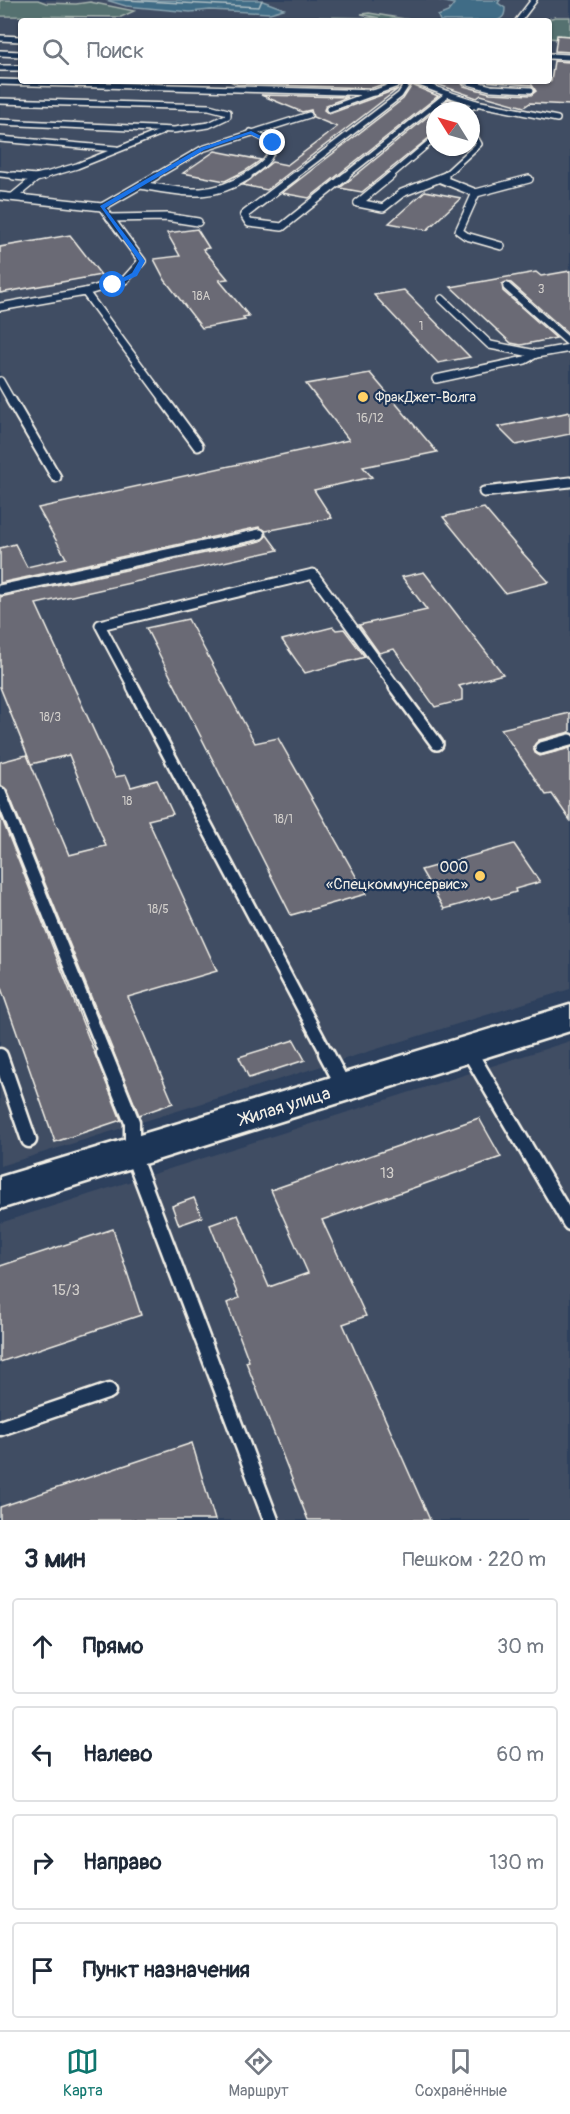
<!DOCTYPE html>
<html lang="ru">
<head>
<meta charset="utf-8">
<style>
	body { margin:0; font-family:Pangolin,sans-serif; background:#f6f6f7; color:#1f2937 }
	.compass { position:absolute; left:426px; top:102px; width:54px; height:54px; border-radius:50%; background:#fff; box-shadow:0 2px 4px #0004; rotate:307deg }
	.stop { position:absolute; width:18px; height:18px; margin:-14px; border:4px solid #1a73e8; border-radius:50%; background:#fff }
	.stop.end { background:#1a73e8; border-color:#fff; box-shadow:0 2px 6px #0008 }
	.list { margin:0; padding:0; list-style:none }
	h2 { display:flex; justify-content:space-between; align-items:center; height:78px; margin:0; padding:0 24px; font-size:26px }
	h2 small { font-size:20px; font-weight:400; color:#747a83 }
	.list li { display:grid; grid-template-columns:39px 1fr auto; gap:18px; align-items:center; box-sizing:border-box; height:96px; margin:0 12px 12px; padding:0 12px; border:2px solid #e0e1e3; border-radius:6px }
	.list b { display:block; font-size:22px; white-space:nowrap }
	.list em { font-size:20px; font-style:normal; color:#747a83 }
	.icon { flex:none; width:33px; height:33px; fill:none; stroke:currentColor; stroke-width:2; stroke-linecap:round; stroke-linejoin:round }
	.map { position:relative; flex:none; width:570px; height:1520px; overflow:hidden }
	.search { position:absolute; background:#fff; box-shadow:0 2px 4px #0004; left:18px; right:18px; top:18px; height:66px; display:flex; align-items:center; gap:15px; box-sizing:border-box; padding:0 21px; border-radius:6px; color:#747a83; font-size:22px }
	.sheet { height:510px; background:#fff }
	nav { display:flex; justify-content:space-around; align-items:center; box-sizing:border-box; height:84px; border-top:2px solid #e0e1e3; background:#fff; font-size:16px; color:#747a83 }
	nav a { display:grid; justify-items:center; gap:3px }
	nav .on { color:#0f766e }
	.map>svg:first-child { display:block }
	.built { fill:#404d64; fill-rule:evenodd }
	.green { fill:#55716f; stroke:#a4b1ac; stroke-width:1.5 }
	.water { fill:#406c86; stroke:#88a1ad; stroke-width:1.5 }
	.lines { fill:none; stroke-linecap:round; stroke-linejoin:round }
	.shore { stroke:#acbcc1; stroke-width:1.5 }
	.building { fill:#6b6a74; stroke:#f4f1e8; stroke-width:1.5 }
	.service-far4-casing { stroke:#f4f1e8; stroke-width:8 }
	.service-far3-casing { stroke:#f4f1e8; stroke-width:10 }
	.service-far2-casing { stroke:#f4f1e8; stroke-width:13 }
	.service-far1-casing { stroke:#f4f1e8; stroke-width:16 }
	.service-casing { stroke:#f4f1e8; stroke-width:19 }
	.secondary-casing { stroke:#f4f1e8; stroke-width:5 }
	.service-far4 { stroke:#1d3557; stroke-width:5 }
	.service-far3 { stroke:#1d3557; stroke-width:7 }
	.service-far2 { stroke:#1d3557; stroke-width:9 }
	.service-far1 { stroke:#1d3557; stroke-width:11 }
	.service { stroke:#1d3557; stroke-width:14 }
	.secondary { fill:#1d3557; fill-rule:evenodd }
	.route { fill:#1a73e8 }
	.poi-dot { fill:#ffd166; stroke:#1d3557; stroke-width:2 }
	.labels { text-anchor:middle; stroke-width:4.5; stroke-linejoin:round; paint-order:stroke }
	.number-label { font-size:12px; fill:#d2cfcb }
	.far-poi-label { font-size:14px; fill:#f4f1e8; stroke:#1d3557; text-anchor:start }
	.poi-label { font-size:15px; fill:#f4f1e8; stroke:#1d3557; text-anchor:end }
	.near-number-label { font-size:15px; fill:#d2cfcb }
	.near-street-label { font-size:18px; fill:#f4f1e8; stroke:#1d3557 }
</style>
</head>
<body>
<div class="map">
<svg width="570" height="1520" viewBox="0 0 570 1520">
	<rect width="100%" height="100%" fill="#2d405d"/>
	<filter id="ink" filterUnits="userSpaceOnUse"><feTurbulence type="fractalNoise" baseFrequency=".0167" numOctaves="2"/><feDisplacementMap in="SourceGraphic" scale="12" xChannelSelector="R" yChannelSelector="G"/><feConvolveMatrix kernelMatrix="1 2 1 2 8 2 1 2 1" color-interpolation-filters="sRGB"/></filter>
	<g filter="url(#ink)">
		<g class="built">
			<path d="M 0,0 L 570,0 L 570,989 L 0,1166 ZM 21,21 L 549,21 L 549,81 L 21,81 ZM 435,111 L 471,111 L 471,147 L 435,147 Z"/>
			<polygon points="570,1041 570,1520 0,1520 0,1223"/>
		</g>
		<g class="green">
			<polygon points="0,0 38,0 46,3 76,4 90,2 134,11 121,17 0,16"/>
			<polygon points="369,13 417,21 302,20 316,17 379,18 361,14"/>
			<polygon points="555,17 570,17 570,40 549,38 549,21 545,20"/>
		</g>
		<g class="water">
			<polygon points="106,0 260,0 284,9 270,13 210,10 190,12 126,6"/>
			<path d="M 438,0 L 500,0 L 498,3 L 505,8 C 505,16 503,18 496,21 L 440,21 L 438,16 L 448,12 L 454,4 Z"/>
		</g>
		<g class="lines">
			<polyline class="shore" points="125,0 259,7 262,0"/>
		</g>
		<g class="building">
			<polygon points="557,35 570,36 570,52 555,51"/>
			<polygon points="554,61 570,62 570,105 530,103 524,107 481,95 477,98 428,81 460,81 464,86 490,93 531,95 536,91 532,85 484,81 551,81"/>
			<polygon points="230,81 392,81 372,88 237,84"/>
			<polygon points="412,85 438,96 309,198 282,193 403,99"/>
			<polygon points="398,89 267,190 243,185 272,162 287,165 337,127 313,117 311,110 302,112 261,95 348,97 326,105 324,110 329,114"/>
			<polygon points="449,99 466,105 461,111 435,111 435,133 362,192 340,188"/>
			<polygon points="215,151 261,160 245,171 225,181 183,173"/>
			<polygon points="425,191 461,198 427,230 389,223"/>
			<polygon points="197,229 209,248 203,249 228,279 219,280 249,316 243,317 245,320 202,328 165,280 154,259 180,256 167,233"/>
			<polygon points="70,235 101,275 0,293 0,247"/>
			<polygon points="570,271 570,335 511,283 506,282 502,284 503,291 556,338 521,345 511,343 451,287 536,272 541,276"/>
			<polygon points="404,290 412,298 470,357 438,363 374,295"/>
			<polygon points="370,373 437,452 363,467 372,477 314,490 332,518 266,531 259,527 0,583 0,548 15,544 27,567 66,558 38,508 349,440 306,384"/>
			<polygon points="570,412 570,434 516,445 498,427"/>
			<polygon points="484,508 519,549 549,582 505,593 443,517"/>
			<polygon points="267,535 278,550 36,604 115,777 126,775 131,787 157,780 173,814 148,820 217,971 128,997 173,1103 139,1115 7,790 0,785 0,762 27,755 69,855 106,846 69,755 31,764 0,687 0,597 261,541"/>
			<polygon points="424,572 503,674 459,686 462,690 462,700 435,707 394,649 379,653 359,625 427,610 402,577"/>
			<polygon points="188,619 255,743 278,738 366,894 291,915 146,628"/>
			<polygon points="333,627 336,630 344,629 365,657 305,673 282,640"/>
			<polygon points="570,713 570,732 539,740 533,747 535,753 540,756 570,748 570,820 552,794 546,795 501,729"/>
			<polygon points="0,814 121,1120 55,1142 0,985"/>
			<polygon points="514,844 540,882 515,889 516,892 492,899 490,896 444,909 421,870"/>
			<polygon points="294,1040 305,1060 249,1078 239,1057"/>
			<polygon points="479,1118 501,1157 322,1220 366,1316 343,1324 430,1520 308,1520 246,1362 249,1361 227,1303 239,1298 210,1225 238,1215 269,1287 308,1273 271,1190"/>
			<polygon points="194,1198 202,1217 179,1225 172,1206"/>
			<polygon points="113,1229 141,1315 0,1362 0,1266"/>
			<polygon points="192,1443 215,1520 0,1520 0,1507"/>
		</g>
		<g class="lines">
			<g class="service-far4-casing">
				<g id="service-far4">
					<polyline points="518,21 534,0"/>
					<polyline points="0,38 21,39"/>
					<polyline points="0,53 21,54"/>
					<polyline points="549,56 570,57"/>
					<polyline points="0,68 21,68"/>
					<polyline points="465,81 491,88 531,90"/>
					<polyline points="0,82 376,93"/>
					<polyline points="448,94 476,103 475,106"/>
					<polyline points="0,101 209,107 228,112 228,116 209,125 174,130 0,122"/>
					<polyline points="329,109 406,81"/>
					<polyline points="466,111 476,103 557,119"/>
					<polyline points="0,139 116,149"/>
					<polyline points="0,174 27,177"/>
					<polyline points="39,177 77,166 162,132"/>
					<polyline points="154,177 202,149 309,115"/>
					<path d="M 245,177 C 259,168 272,161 273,143 L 251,132"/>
					<polyline points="293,177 400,95 409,81"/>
					<polyline points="344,177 448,94 414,81"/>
					<polyline points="389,177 435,138"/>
					<polyline points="443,177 479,144 471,130"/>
				</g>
			</g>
			<g class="service-far3-casing">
				<g id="service-far3">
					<polyline points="14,176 36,178"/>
					<polyline points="295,176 244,215 249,223 282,227 346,176"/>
					<polyline points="441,179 476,193 529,179"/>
					<path d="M 141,185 C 183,192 210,200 248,176"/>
					<polyline points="476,193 459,231 466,236 501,246"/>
					<polyline points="0,196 102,207 156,176"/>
					<polyline points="13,197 36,178 44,176"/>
					<polyline points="358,203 383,208 402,193 445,176"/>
					<polyline points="358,203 391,176"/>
					<polyline points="110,218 166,217 198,222"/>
					<polyline points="507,287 570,343"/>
					<polyline points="85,292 125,280 142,261 102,207"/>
					<polyline points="442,299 490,345 536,354 570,348"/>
					<polyline points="0,307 85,292 166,402"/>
					<polyline points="436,379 525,360 536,354"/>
					<polyline points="0,381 12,402"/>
				</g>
			</g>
			<g class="service-far2-casing">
				<g id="service-far2">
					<polyline points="11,400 56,477"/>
					<polyline points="164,400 198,446"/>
					<polyline points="484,492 570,482"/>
					<polyline points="0,590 260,534"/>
					<polyline points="134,689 100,625 313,574 397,689"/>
				</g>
			</g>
			<g class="service-far1-casing">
				<g id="service-far1">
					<polyline points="133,687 327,1054"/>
					<polyline points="395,687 437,744"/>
					<polyline points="541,748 570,740"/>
					<polyline points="0,793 105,1054"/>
					<polyline points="468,1049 471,1054"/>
				</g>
			</g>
			<g class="service-casing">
				<g id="service">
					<polyline points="104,1053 132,1122 132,1153 271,1520"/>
					<polyline points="326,1053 344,1087"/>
					<polyline points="470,1053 570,1223"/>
					<polyline points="0,1056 29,1140"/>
					<polyline points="0,1428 109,1391"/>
				</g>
			</g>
			<g class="secondary-casing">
				<polygon id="secondary" points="570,1005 570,1031 0,1209 0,1177"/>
			</g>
			<use href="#service-far4" class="service-far4"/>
			<use href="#service-far3" class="service-far3"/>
			<use href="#service-far2" class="service-far2"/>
			<use href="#service-far1" class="service-far1"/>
			<use href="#service" class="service"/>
			<use href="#secondary" class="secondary"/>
		</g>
	</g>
	<polygon class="route" points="251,131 275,143 271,145 250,134 204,150 105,208 145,261 137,276 111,287 111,284 132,273 139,261 100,206 200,148"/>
	<g class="poi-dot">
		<circle cx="363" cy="397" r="6"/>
		<circle cx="480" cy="876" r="6"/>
	</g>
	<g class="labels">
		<g class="number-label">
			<text x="541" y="293">3</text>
			<text x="201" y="300">18А</text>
			<text x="421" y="330">1</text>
			<text x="370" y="422">16/12</text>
			<text x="50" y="721">18/3</text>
			<text x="127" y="805">18</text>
			<text x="283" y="823">18/1</text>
			<text x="158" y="913">18/5</text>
		</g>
		<g class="far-poi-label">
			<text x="375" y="402">ФракДжет-Волга</text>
		</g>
		<g class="poi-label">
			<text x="468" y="872">ООО<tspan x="468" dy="17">«Спецкоммунсервис»</tspan></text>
		</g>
		<g class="near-number-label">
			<text x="387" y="1178">13</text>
			<text x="66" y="1295">15/3</text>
		</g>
		<g class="near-street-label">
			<text transform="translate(285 1106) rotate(-17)" y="6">Жилая улица</text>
		</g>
	</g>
</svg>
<svg class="compass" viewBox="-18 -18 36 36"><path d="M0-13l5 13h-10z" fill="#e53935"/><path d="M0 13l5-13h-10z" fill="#747a83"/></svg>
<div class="stop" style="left:113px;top:285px"></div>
<div class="stop end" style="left:273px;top:143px"></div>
<div class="search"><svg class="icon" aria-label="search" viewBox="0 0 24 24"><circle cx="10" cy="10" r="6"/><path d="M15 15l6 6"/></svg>Поиск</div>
</div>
<section class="sheet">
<h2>3 мин<small>Пешком · 220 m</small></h2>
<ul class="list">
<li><svg class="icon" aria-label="ahead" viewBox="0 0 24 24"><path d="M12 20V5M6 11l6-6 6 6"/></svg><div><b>Прямо</b></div><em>30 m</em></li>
<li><svg class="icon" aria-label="left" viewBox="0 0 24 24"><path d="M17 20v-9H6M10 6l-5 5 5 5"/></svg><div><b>Налево</b></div><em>60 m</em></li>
<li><svg class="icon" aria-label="right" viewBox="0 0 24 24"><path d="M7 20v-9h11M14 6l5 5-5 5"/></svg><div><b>Направо</b></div><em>130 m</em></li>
<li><svg class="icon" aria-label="arrive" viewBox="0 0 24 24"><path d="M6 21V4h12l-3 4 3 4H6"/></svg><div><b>Пункт назначения</b></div></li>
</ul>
</section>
<nav>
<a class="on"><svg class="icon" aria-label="map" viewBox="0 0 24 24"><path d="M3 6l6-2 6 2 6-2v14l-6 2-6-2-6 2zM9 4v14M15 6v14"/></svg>Карта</a>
<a><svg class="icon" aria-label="directions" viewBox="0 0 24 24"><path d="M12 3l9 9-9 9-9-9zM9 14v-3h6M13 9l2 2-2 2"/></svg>Маршрут</a>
<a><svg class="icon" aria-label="saved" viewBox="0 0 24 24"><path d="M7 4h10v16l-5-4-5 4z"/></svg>Сохранённые</a>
</nav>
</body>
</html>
